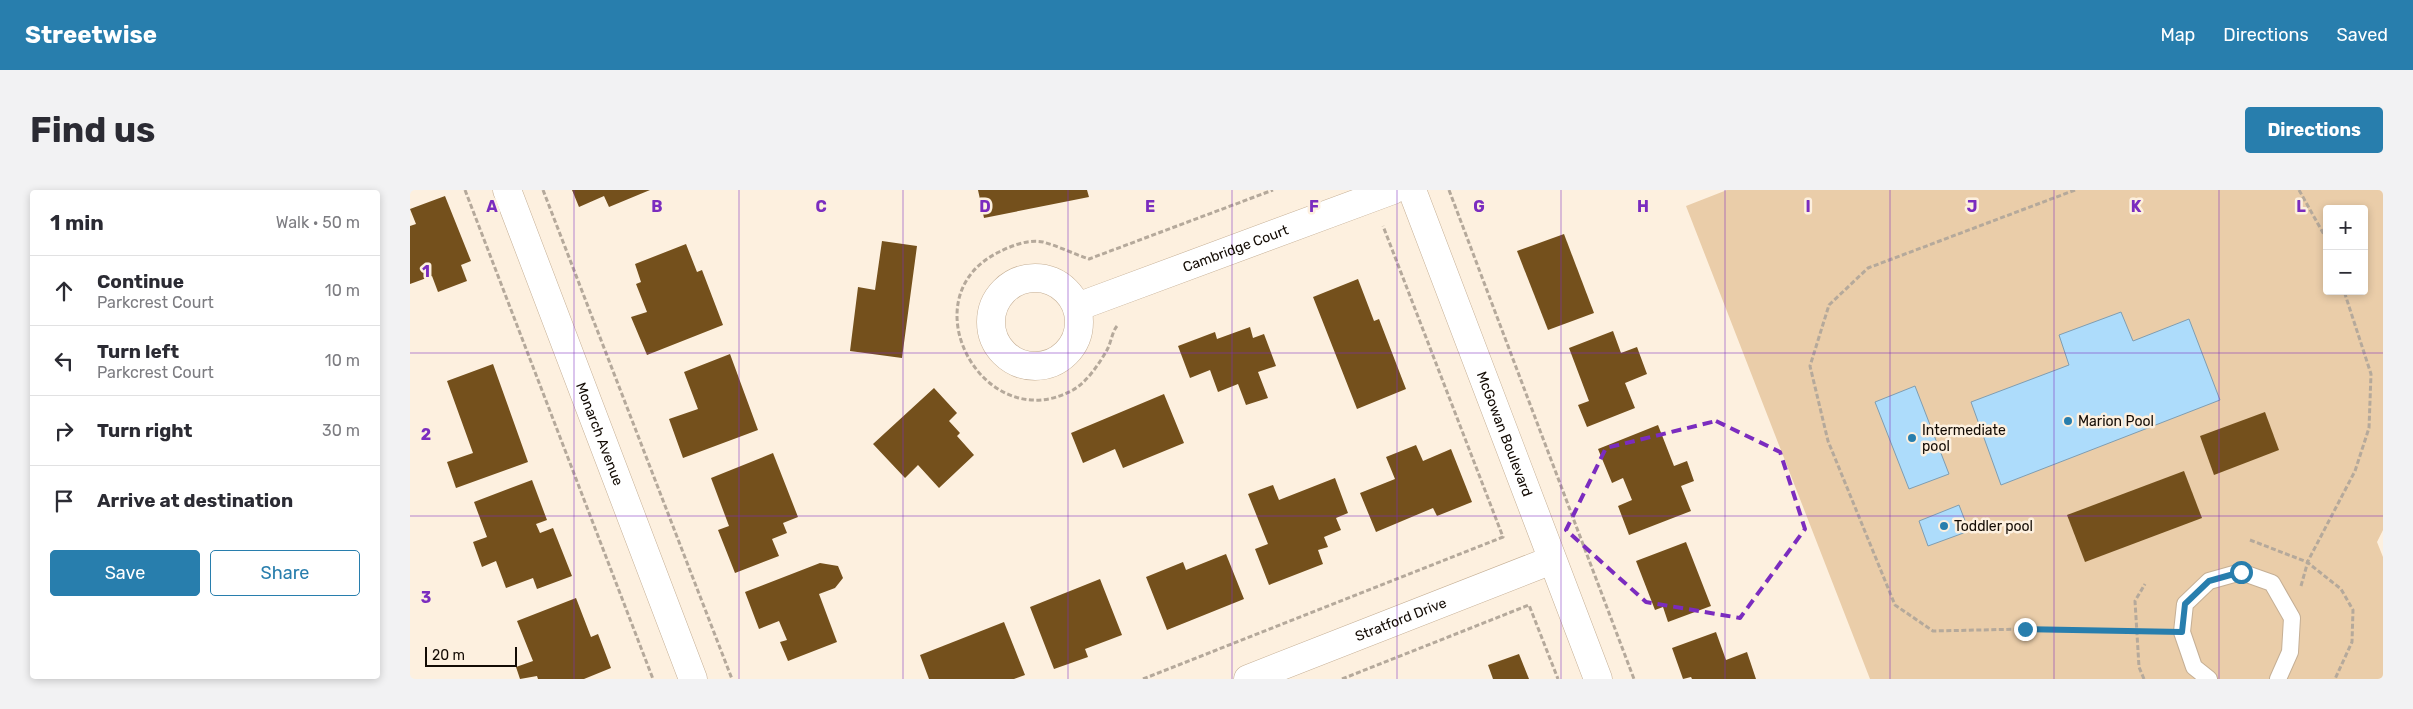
<!DOCTYPE html>
<html lang="en">
<head>
<meta charset="utf-8">
<style>
	body { margin:0; font-family:Rubik,sans-serif; background:#f2f2f3; color:#2b2b33 }
	.controls { position:absolute; right:15px; top:15px; display:grid; overflow:hidden; border-radius:5px; box-shadow:0 2px 8px #0003 }
	.controls button { width:45px; height:45px; display:grid; place-items:center; padding:0; border:0; border-bottom:1px solid #e1e1e2; background:#fff; color:#2b2b33; font:25px sans-serif }
	.scale { position:absolute; left:15px; bottom:12px; width:92px; box-sizing:border-box; padding-left:5px; border:2px solid #130b04; border-top:0; font-size:14px; line-height:18px; white-space:nowrap; color:#130b04; -webkit-text-stroke:4px #fdf0df; paint-order:stroke }
	.stop { position:absolute; width:15px; height:15px; margin:-11px; border:4px solid #287ead; border-radius:50%; background:#fff }
	.stop.end { background:#287ead; border-color:#fff; box-shadow:0 1px 5px #0008 }
	.list { margin:0; padding:0; list-style:none }
	h2 { display:flex; justify-content:space-between; align-items:center; height:65px; margin:0; padding:0 20px; font-size:21px }
	h2 small { font-size:16px; font-weight:400; color:#7c7c81 }
	.list li { display:grid; grid-template-columns:32px 1fr auto; gap:15px; align-items:center; box-sizing:border-box; height:70px; padding:0 20px; border-top:1px solid #e1e1e2 }
	.list b { display:block; font-size:19px; white-space:nowrap }
	.list p { margin:0; font-size:16px; white-space:nowrap; color:#7c7c81 }
	.list em { font-size:16px; font-style:normal; color:#7c7c81 }
	.actions { display:flex; gap:10px; padding:15px 20px }
	.actions a { flex:1; padding:11px 0; border:1px solid #287ead; border-radius:5px; text-align:center; font-size:18px; color:#287ead }
	.actions .main { background:#287ead; color:#fff }
	.icon { flex:none; width:28px; height:28px; fill:none; stroke:currentColor; stroke-width:2; stroke-linecap:round; stroke-linejoin:round }
	.map { position:relative; flex:none; width:1973px; height:489px; overflow:hidden; border-radius:5px }
	header { display:flex; align-items:center; gap:30px; box-sizing:border-box; height:70px; padding:0 25px; background:#287ead; color:#fff }
	header strong { font-size:24px }
	nav { display:flex; gap:28px; margin-inline-start:auto; font-size:18px }
	.intro { display:flex; align-items:center; justify-content:space-between; box-sizing:border-box; height:120px; padding:0 30px }
	h1 { margin:0; font-size:35px }
	.button { padding:12px 22px; border-radius:5px; background:#287ead; color:#fff; font-size:18px; font-weight:700 }
	main { display:flex; gap:30px; padding:0 30px }
	aside { flex:1; background:#fff; border-radius:5px; box-shadow:0 2px 8px #0003 }
	.map>svg:first-child { display:block }
	.green { fill:#eacda9; fill-rule:evenodd }
	.water { fill:#addcfb; stroke:#7f9db1 }
	.building { fill:#74501c }
	.lines { fill:none; stroke-linecap:round; stroke-linejoin:round }
	.service-casing { stroke:#c5af95; stroke-width:18 }
	.minor-casing { stroke:#c5af95; stroke-width:29 }
	.path { stroke:#b5a99b; stroke-width:3; stroke-dasharray:5 2.5; stroke-linecap:butt }
	.service { stroke:#fff; stroke-width:16 }
	.minor { stroke:#fff; stroke-width:28 }
	.route { stroke:#287ead; stroke-width:6 }
	.marked { fill:none; stroke:#7b2cbf; stroke-width:4; stroke-dasharray:10 6; stroke-linejoin:round }
	.grid { fill:none; stroke:#7b2cbf; stroke-width:1; stroke-opacity:0.55 }
	.poi-dot { fill:#287ead; stroke:#fdf0df; stroke-width:2 }
	.labels { text-anchor:middle; stroke-width:5; stroke-linejoin:round; paint-order:stroke }
	.street-label { font-size:14px; fill:#130b04; stroke:#fdf0df }
	.poi-label { font-size:14px; fill:#130b04; stroke:#fdf0df; text-anchor:start }
	.grid-label { font-size:16px; text-anchor:middle; font-weight:bold; fill:#7b2cbf; stroke:#fdf0df; stroke-width:5; stroke-linejoin:round; paint-order:stroke }
</style>
</head>
<body>
<header>
<strong>Streetwise</strong>
<nav><a>Map</a><a>Directions</a><a>Saved</a></nav>
</header>
<div class="intro"><h1>Find us</h1><a class="button">Directions</a></div>
<main>
<aside>
<h2>1 min<small>Walk · 50 m</small></h2>
<ul class="list">
<li><svg class="icon" aria-label="ahead" viewBox="0 0 24 24"><path d="M12 20V5M6 11l6-6 6 6"/></svg><div><b>Continue</b><p>Parkcrest Court</p></div><em>10 m</em></li>
<li><svg class="icon" aria-label="left" viewBox="0 0 24 24"><path d="M17 20v-9H6M10 6l-5 5 5 5"/></svg><div><b>Turn left</b><p>Parkcrest Court</p></div><em>10 m</em></li>
<li><svg class="icon" aria-label="right" viewBox="0 0 24 24"><path d="M7 20v-9h11M14 6l5 5-5 5"/></svg><div><b>Turn right</b></div><em>30 m</em></li>
<li><svg class="icon" aria-label="arrive" viewBox="0 0 24 24"><path d="M6 21V4h12l-3 4 3 4H6"/></svg><div><b>Arrive at destination</b></div></li>
</ul>
<div class="actions"><a class="main">Save</a><a>Share</a></div>
</aside>
<div class="map">
<svg width="1973" height="489" viewBox="0 0 1973 489">
	<rect width="100%" height="100%" fill="#fdf0df"/>
	<path class="green" d="M 1317,0 L 1973,0 L 1973,340 L 1967,352 L 1973,367 L 1973,489 L 1460,489 L 1276,16 ZM 1917,19 L 1954,19 L 1954,101 L 1917,101 Z"/>
	<g class="water">
		<polygon points="1711,122 1723,151 1779,129 1810,210 1591,295 1561,212 1659,175 1649,145"/>
		<polygon points="1505,196 1539,284 1499,299 1465,212"/>
		<polygon points="1549,315 1559,341 1518,356 1509,331"/>
	</g>
	<g class="building">
		<polygon points="162,0 240,0 199,17 194,6 169,17"/>
		<polygon points="568,0 677,0 679,7 574,28"/>
		<polygon points="35,6 61,71 51,75 57,91 28,102 22,86 0,94 0,36 6,34 0,19"/>
		<polygon points="1154,44 1184,123 1138,140 1107,61"/>
		<polygon points="472,51 507,56 492,168 440,161 448,97 465,100"/>
		<polygon points="276,54 287,82 292,80 313,135 237,165 221,127 237,122 226,94 231,92 225,74"/>
		<polygon points="948,89 964,131 969,129 996,199 947,219 903,107"/>
		<polygon points="840,137 843,148 854,144 866,176 848,182 858,208 836,215 828,194 808,202 800,180 780,188 768,156 805,142 807,149"/>
		<polygon points="1203,141 1211,163 1227,157 1237,184 1215,193 1225,218 1177,237 1168,215 1179,211 1159,158"/>
		<polygon points="320,164 348,240 273,268 259,229 288,219 274,182"/>
		<polygon points="83,174 118,272 46,298 37,272 63,263 37,191"/>
		<polygon points="524,198 547,223 539,231 550,243 547,246 564,265 529,298 508,275 495,288 463,254"/>
		<polygon points="754,204 774,253 713,278 705,259 673,273 661,243"/>
		<polygon points="1855,222 1869,260 1804,285 1790,246"/>
		<polygon points="1248,235 1264,276 1277,271 1284,291 1271,296 1281,321 1219,345 1208,316 1222,310 1213,288 1202,293 1188,259"/>
		<polygon points="1006,255 1013,271 1041,259 1062,312 1027,326 1023,318 966,342 950,303 985,289 976,267"/>
		<polygon points="363,263 388,327 373,333 377,343 362,349 369,366 325,383 308,340 319,336 301,288"/>
		<polygon points="1774,281 1792,328 1675,372 1657,325"/>
		<polygon points="925,288 938,323 926,328 931,340 914,347 918,357 908,360 913,374 859,395 845,359 858,354 838,304 863,295 869,310"/>
		<polygon points="122,290 137,330 126,334 130,343 143,338 162,386 127,399 123,388 96,398 86,371 72,377 63,352 77,347 64,312"/>
		<polygon points="1276,352 1301,416 1258,432 1253,417 1245,420 1226,371"/>
		<polygon points="816,364 834,409 757,440 736,387 773,372 776,380"/>
		<polygon points="410,373 428,376 433,388 425,398 409,404 427,452 378,471 370,452 377,450 369,431 349,439 335,402"/>
		<polygon points="690,389 712,445 675,459 678,467 644,479 620,417"/>
		<polygon points="166,408 181,447 188,444 201,478 174,489 128,489 127,486 110,489 106,477 123,471 107,431"/>
		<polygon points="594,432 615,485 604,489 519,489 510,465"/>
		<polygon points="1306,442 1316,470 1337,462 1346,489 1282,489 1281,487 1273,489 1262,458"/>
		<polygon points="1109,464 1119,489 1083,489 1078,475"/>
	</g>
	<g class="lines">
		<g class="service-casing">
			<polyline id="service" points="1799,489 1784,477 1772,442 1775,414 1799,391 1831,382 1862,393 1882,428 1880,462 1868,489"/>
		</g>
		<g class="minor-casing">
			<g id="minor">
				<path id="s1" d="M 97,0 L 283,489"/>
				<path id="s2" d="M 1002,0 L 1188,489"/>
				<circle cx="625" cy="132" r="44"/>
				<path id="s3" d="M 667,117 L 983,0"/>
				<path id="s4" d="M 838,489 L 1142,370"/>
			</g>
		</g>
		<g class="path">
			<polyline points="55,0 243,489"/>
			<polyline points="133,0 322,489"/>
			<polyline points="1039,0 1224,489"/>
			<polyline points="1665,0 1458,78 1419,115 1400,176 1418,251 1485,415 1523,441 1615,439 1749,441"/>
			<polyline points="1889,0 1917,50"/>
			<path d="M 707,136 C 702,142 701,153 697,160 C 689,174 677,192 663,200 C 574,249 496,107 589,62 C 601,56 618,49 633,52 C 648,56 664,64 679,69 L 863,0"/>
			<polyline points="1840,350 1897,372 1931,399 1943,420 1942,452 1925,489"/>
			<polyline points="1891,396 1898,371 1945,281 1959,238 1961,184 1934,101"/>
			<polyline points="733,489 1093,347 973,36"/>
			<polyline points="932,489 1119,415 1148,489"/>
			<polyline points="1734,489 1729,477 1725,411 1735,394"/>
		</g>
		<use href="#service" class="service"/>
		<use href="#minor" class="minor"/>
	</g>
	<g class="lines">
		<polyline class="route" points="1615,439 1772,442 1775,414 1799,391 1831,382"/>
	</g>
	<path class="marked" d="M 1306,231 L 1370,262 L 1395,339 L 1330,428 L 1236,412 L 1156,340 L 1196,258 Z"/>
	<path class="grid" d="M 164,0 L 164,489M 329,0 L 329,489M 493,0 L 493,489M 658,0 L 658,489M 822,0 L 822,489M 987,0 L 987,489M 1151,0 L 1151,489M 1315,0 L 1315,489M 1480,0 L 1480,489M 1644,0 L 1644,489M 1809,0 L 1809,489M 0,163 L 1973,163M 0,326 L 1973,326"/>
	<g class="poi-dot">
		<circle cx="1658" cy="231" r="5"/>
		<circle cx="1502" cy="248" r="5"/>
		<circle cx="1534" cy="336" r="5"/>
	</g>
	<g class="labels">
		<g class="street-label">
			<text dy="5" stroke="none"><textPath href="#s3" startOffset="169">Cambridge Court</textPath></text>
			<text dy="5" stroke="none"><textPath href="#s1" startOffset="261">Monarch Avenue</textPath></text>
			<text dy="5" stroke="none"><textPath href="#s2" startOffset="261">McGowan Boulevard</textPath></text>
			<text dy="5" stroke="none"><textPath href="#s4" startOffset="164">Stratford Drive</textPath></text>
		</g>
		<g class="poi-label">
			<text x="1668" y="236">Marion Pool</text>
			<text x="1512" y="245">Intermediate<tspan x="1512" dy="16">pool</tspan></text>
			<text x="1544" y="341">Toddler pool</text>
		</g>
	</g>
	<g class="grid-label">
		<text x="82" y="22">A</text>
		<text x="247" y="22">B</text>
		<text x="411" y="22">C</text>
		<text x="575" y="22">D</text>
		<text x="740" y="22">E</text>
		<text x="904" y="22">F</text>
		<text x="1069" y="22">G</text>
		<text x="1233" y="22">H</text>
		<text x="1398" y="22">I</text>
		<text x="1562" y="22">J</text>
		<text x="1726" y="22">K</text>
		<text x="1891" y="22">L</text>
		<text x="16" y="87">1</text>
		<text x="16" y="250">2</text>
		<text x="16" y="413">3</text>
	</g>
</svg>
<div class="controls">
<button>+</button>
<button>−</button>
</div>
<div class="scale">20 m</div>
<div class="stop" style="left:1831px;top:382px"></div>
<div class="stop end" style="left:1615px;top:439px"></div>
</div>
</main>
</body>
</html>
